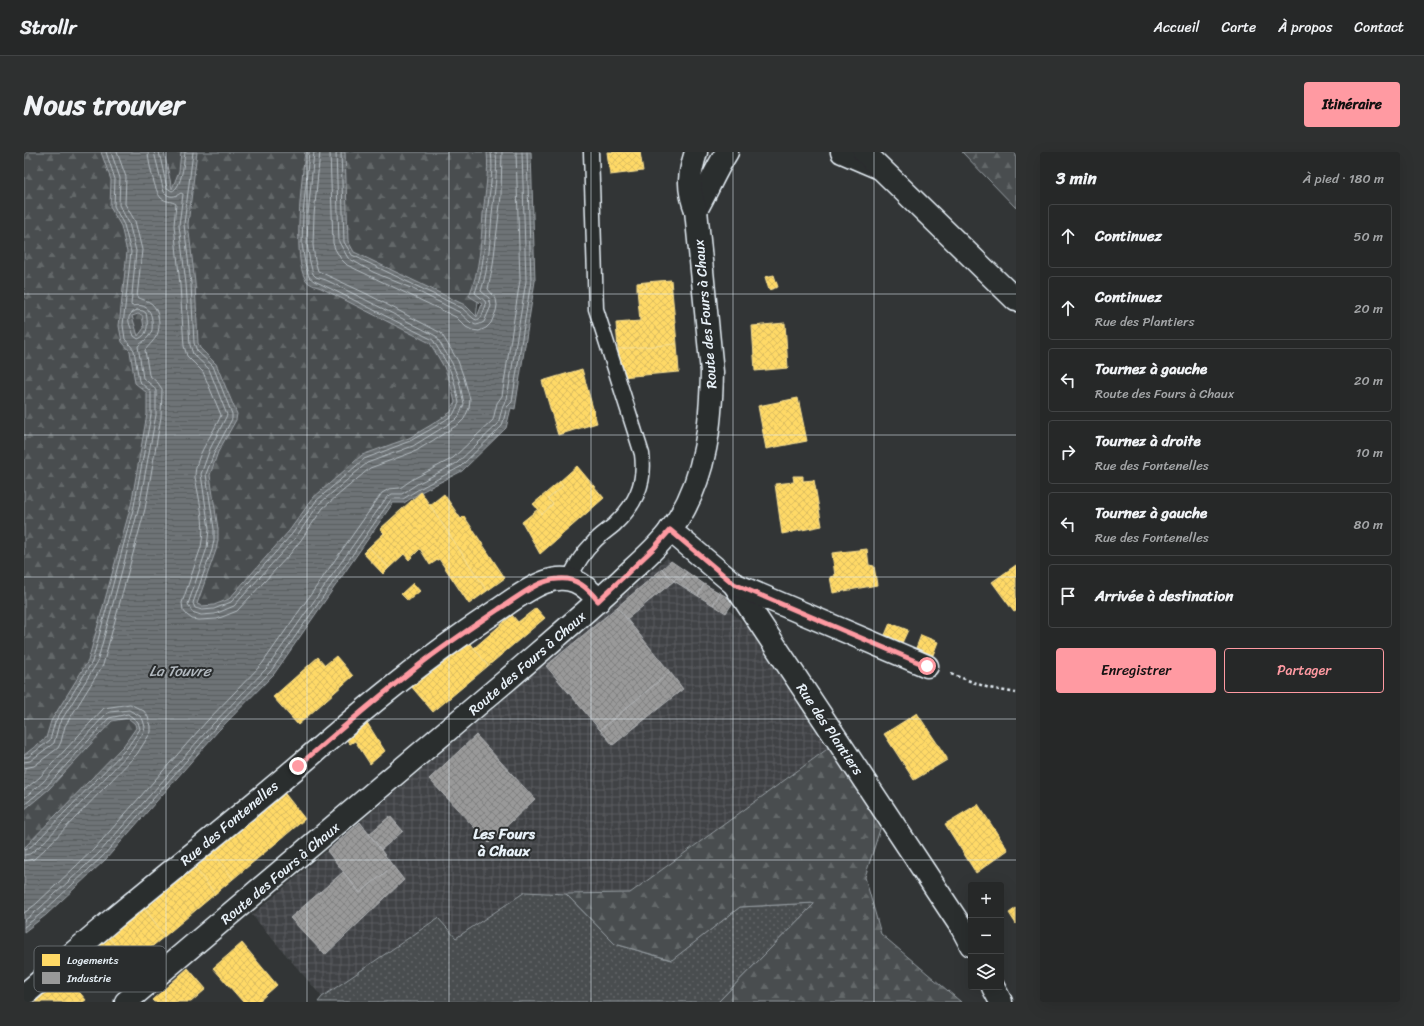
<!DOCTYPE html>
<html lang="fr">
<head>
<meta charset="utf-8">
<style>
	body { margin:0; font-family:Sriracha,sans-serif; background:#2e3030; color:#f1f3f6 }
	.controls { position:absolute; right:12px; bottom:12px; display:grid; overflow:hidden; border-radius:4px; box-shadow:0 4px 16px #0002 }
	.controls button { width:36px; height:36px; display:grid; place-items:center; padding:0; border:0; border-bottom:1px solid #424445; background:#262828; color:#f1f3f6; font:20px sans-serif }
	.stop { position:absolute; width:12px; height:12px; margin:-9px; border:3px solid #ff9aa2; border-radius:50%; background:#fff }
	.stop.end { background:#ff9aa2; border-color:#fff; box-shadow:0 1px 4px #0008 }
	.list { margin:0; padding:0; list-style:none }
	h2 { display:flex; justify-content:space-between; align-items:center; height:52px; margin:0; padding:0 16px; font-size:17px }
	h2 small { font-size:13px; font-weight:400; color:#a4a6a8 }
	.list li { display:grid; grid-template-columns:26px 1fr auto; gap:12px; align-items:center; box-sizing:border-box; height:64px; margin:0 8px 8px; padding:0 8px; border:1px solid #424445; border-radius:4px }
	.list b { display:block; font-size:15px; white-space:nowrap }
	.list p { margin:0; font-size:13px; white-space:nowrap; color:#a4a6a8 }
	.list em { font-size:13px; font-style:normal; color:#a4a6a8 }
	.actions { display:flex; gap:8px; padding:12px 16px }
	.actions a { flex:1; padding:9px 0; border:1px solid #ff9aa2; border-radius:4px; text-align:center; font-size:14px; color:#ff9aa2 }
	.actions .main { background:#ff9aa2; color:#111 }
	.icon { flex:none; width:22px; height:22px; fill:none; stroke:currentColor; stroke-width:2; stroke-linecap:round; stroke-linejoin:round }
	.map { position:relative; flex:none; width:992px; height:850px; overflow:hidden; border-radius:4px }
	header { display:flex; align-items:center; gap:24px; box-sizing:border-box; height:56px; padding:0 20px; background:#262828; border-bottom:1px solid #424445 }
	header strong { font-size:19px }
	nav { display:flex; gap:22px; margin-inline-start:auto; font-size:14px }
	.intro { display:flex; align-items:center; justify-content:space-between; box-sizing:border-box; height:96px; padding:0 24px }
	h1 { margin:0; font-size:28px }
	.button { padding:10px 18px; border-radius:4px; background:#ff9aa2; color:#111; font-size:14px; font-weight:700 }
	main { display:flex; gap:24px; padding:0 24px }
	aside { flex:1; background:#262828; border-radius:4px; box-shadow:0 4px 16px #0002 }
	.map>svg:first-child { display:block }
	.industrial { fill:url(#industrial-grid) }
	.grass { fill:url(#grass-dots); stroke:#989fa4 }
	.forest { fill:url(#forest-firs); stroke:#989fa4 }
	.water { fill:url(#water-rules); stroke:#9fa5aa; fill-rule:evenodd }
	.homes { fill:url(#homes-cross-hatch); stroke:#f8e092 }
	.industry { fill:url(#industry-cross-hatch); stroke:#b1b3b6 }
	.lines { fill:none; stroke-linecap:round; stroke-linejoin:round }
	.shore { stroke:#b7bfc4; stroke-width:1 }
	.lane-casing { stroke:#e8f1f8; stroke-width:17 }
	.street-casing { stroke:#e8f1f8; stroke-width:25 }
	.secondary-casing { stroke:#e8f1f8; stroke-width:25 }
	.path { stroke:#e8f1f8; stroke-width:2.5; stroke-dasharray:3 3; stroke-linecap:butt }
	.lane { stroke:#2a2d2e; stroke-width:14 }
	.street { stroke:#2a2d2e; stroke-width:22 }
	.secondary { stroke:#2a2d2e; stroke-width:22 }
	.route { stroke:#ff9aa2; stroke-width:5 }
	.grid { fill:none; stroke:#e8f1f8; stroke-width:1; stroke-opacity:0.55 }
	.labels { text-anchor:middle; stroke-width:4; stroke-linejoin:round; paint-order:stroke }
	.street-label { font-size:14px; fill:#e8f1f8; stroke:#2a2d2e }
	.water-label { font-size:15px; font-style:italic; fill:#b1b8be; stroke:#2a2d2e }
	.neighbourhood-label { font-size:15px; font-weight:bold; fill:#e8f1f8; stroke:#2a2d2e }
	.key { fill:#2a2d2e; stroke:#63686b; stroke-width:1 }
	.key-label { font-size:11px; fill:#e8f1f8 }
</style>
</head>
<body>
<header>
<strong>Strollr</strong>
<nav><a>Accueil</a><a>Carte</a><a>À propos</a><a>Contact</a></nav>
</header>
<div class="intro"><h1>Nous trouver</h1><a class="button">Itinéraire</a></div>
<main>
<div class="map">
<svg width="992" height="850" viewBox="0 0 992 850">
	<defs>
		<pattern id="industrial-grid" width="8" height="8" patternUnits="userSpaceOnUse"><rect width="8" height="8" fill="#3f4244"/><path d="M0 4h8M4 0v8" fill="none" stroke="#5b5e60"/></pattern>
		<pattern id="grass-dots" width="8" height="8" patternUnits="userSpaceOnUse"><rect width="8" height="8" fill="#494d4f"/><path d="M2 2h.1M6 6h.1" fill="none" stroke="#636769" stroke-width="1.8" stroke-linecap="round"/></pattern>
		<pattern id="forest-firs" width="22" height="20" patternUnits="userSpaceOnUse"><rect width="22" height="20" fill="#494d4f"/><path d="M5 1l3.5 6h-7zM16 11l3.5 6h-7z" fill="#636769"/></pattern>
		<pattern id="water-rules" width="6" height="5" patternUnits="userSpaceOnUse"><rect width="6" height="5" fill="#6e7376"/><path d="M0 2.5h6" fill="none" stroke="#5a5e60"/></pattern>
		<pattern id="homes-cross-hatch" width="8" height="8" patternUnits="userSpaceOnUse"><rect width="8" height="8" fill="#ffd966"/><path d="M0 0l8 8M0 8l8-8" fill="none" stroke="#dabc60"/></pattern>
		<pattern id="industry-cross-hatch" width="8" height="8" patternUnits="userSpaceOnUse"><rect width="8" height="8" fill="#999"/><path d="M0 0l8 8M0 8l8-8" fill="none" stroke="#808181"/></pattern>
	</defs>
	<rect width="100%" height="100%" fill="#323536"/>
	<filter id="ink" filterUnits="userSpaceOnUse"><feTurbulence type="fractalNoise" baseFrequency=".025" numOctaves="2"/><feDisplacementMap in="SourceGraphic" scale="8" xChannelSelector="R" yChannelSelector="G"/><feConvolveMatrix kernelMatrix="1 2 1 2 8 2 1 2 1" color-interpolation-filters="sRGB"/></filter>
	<g filter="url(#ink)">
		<polygon class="industrial" points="643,406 739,487 806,595 606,741 542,742 501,740 432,786 414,766 298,845 228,763"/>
		<polygon class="grass" points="501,740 542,742 591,792 647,808 716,755 791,751 694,850 294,850 298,845 414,766 432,786"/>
		<g class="forest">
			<polygon points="0,0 471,0 441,263 0,725"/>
			<polygon points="938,0 992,0 992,56"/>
			<polygon points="806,595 857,674 841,725 857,782 937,850 694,850 791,751 716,755 648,808 591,792 542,742 606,741"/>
		</g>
		<path class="water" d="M 77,0 L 140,0 L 148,37 L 155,19 L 157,0 L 173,0 L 164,72 L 171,131 L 174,191 L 176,196 L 192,212 L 213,262 L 212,268 L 194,300 L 186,323 L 194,377 L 194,388 L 192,398 L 173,452 L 178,454 L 190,453 L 205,447 L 265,379 L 289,346 L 338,303 L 385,286 L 407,273 L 427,260 L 431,250 L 426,230 L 420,215 L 406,191 L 297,136 C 292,134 285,133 282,128 C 268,109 278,25 281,0 L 321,0 L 324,89 L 330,100 L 441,153 L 453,165 L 458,152 L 445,144 C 456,117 457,90 459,62 C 461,41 465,21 463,0 L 507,0 L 511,129 L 491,257 L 487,256 L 482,276 L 438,319 L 397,340 L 380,351 L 369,351 L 250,522 L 194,579 L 82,707 L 22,763 L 0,780 L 0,696 L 100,593 L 112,576 L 111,572 L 104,566 L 88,569 L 25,637 L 0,658 L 0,603 L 22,586 L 27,569 L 64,509 L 107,353 L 123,262 L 123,241 L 111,231 L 106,199 L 98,190 L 95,174 L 103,100 L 97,74 L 86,55 L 87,28 ZM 114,162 L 118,163 L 120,176 L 114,184 L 108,164 Z"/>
		<g class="homes">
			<polygon points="583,0 616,0 619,19 586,23"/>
			<polygon points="750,123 754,135 745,138 741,125"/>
			<polygon points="647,128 653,192 594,197 592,171 616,169 613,137 623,136 622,130"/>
			<polygon points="622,130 623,136 613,137 613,131"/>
			<polygon points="761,171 764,216 731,219 728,174"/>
			<polygon points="653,192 655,220 597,225 594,197"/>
			<polygon points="558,217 573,271 534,283 518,229"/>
			<polygon points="774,246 783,289 742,297 734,254"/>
			<polygon points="553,314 580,346 516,402 498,370 514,357 518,362 529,352 524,347 539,334 535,330"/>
			<polygon points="769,324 779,324 779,329 790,328 798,374 758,382 751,332 770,330"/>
			<polygon points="535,330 539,334 524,347 529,352 518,362 509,352"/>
			<polygon points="397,340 463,439 445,452 415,407 406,413 396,397 385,408 380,402 365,416 345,395 360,381 356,377"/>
			<polygon points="420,342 437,367 440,364 481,426 463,439 406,353"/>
			<polygon points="345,395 365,416 359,422 339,401"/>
			<polygon points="843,397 845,413 850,414 853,433 809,441 806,425 811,424 808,401"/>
			<polygon points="992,413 992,459 990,460 968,430"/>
			<polygon points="389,431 396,439 384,449 377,442"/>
			<polygon points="512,456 521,466 464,514 450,496 488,463 494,470"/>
			<polygon points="866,471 884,478 878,491 861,483"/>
			<polygon points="897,483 914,490 909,503 892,496"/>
			<polygon points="444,488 464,514 409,560 386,533"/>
			<polygon points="312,504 329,524 274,573 249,545 294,505 301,513"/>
			<polygon points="893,561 923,606 923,608 890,628 860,582"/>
			<polygon points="342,569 361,599 346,612 331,589 326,592 321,586"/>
			<polygon points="258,638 281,667 209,727 187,697"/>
			<polygon points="954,652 984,698 952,721 921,672"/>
			<polygon points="187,697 209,727 191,742 168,712"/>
			<polygon points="168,712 191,742 141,784 118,753"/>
			<polygon points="118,753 141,784 93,823 81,806 93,796 83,783"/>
			<polygon points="992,756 992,772 985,761"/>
			<polygon points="83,783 93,796 81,806 70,793"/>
			<polygon points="218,791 253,833 234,850 219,850 189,816"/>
			<polygon points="164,816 182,837 167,850 130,850 128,848"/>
			<polygon points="40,822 62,848 59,850 7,850"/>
		</g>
		<g class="industry">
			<polygon points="647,409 663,420 658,428 652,426 650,429 638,417"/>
			<polygon points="638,417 650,429 603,467 593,455"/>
			<polygon points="663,420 680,432 674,444 650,429 652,426 658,428"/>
			<polygon points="680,432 696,441 689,453 674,444"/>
			<polygon points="696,441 710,449 702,461 689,453"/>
			<polygon points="593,455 646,520 576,578 522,514"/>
			<polygon points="646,520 659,537 589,593 576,578"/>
			<polygon points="452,583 511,647 465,691 405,627"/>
			<polygon points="366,664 379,679 357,698 345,682"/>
			<polygon points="336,670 369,714 336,741 303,699"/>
			<polygon points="369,714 380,728 301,803 266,766 319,720 336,741"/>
		</g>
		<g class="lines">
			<g class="shore">
				<path d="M 124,0 C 124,9 131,40 137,46 C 142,50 148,49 152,52 L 150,73 L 156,133 L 160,194 L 163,204 L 179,220 L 197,263 C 189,283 171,303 171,325 C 175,347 182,372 177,395 L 158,451 L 159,458 L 163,463 L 168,467 L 175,468 L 193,467 L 213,459 L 266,402 L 277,388 L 299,356 L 346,316 L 392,299 L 435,272 L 440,267 L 445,256 L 446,247 L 440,226 L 434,209 L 417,181 L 343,142 L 294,119 L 291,109 L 289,93 L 290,63 L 296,0"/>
				<path d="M 130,0 L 140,40 C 145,46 151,45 157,41 L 159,42 L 155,73 L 162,132 L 166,193 L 169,202 L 185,217 L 203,263 L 186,297 L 177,322 L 185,377 L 183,396 L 164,452 L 168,460 L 177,463 L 191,462 L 210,454 L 272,385 L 295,352 L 343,311 L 389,294 L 431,268 L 435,264 L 440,252 L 435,228 L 428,211 L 412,184 L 340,147 L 302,128 L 292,125 L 289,122 L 286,110 L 283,92 L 284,63 L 290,0"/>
				<path d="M 135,0 L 143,36 L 148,39 C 158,36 160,9 161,0"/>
				<polyline points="169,0 160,72 167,132 170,191 173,199 189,214 208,262 208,267 191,299 182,322 190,377 190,388 188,398 169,451 171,456 178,458 190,457 207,450 268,382 292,349 340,307 386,289 409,276 429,263 435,251 430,229 424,213 409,188 338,152 299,133 290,129 285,125 281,111 278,92 279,63 285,0"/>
				<polyline points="306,0 309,91 311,97 317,107 323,113 432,165 442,175 448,178 455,179 462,176 467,171 472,159 473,153 472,147 464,137 469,113 477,44 478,0"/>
				<path d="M 312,0 L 315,90 L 324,106 L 349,120 L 389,137 L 435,160 L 447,171 L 452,173 L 456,172 L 460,170 L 467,154 L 465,146 L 457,139 C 465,115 466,88 468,62 C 470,42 474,21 472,0"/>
				<path d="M 317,0 L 320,90 L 328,103 L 438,156 L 450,167 L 453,168 L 457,166 L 462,153 L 461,149 L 451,141 C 460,116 461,89 463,62 C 465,41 470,21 467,0"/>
				<path d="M 113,158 L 119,159 L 122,161 C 124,171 125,183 114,187 L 110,184 C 106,172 99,164 113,158 Z"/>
				<polyline points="0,605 4,605 26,588 31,570 68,510 110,354 127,263 127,240 115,229 110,198 101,187 99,173 107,100 100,73 90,54 91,27 82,0"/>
				<path d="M 0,610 L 6,609 L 30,591 L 35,572 L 73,511 L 115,355 L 132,263 L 132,239 L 130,235 L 119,226 L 114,194 C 118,190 124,187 127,181 C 129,177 128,172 128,168 C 127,157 120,151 108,154 L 107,153 L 112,99 L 105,71 L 95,53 L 96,26 L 87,0"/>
				<path d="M 0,616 L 10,614 L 34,596 L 37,590 L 41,574 L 79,513 L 121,357 L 137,265 L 138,237 L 134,231 L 125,223 L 121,198 C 125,193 130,189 133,183 C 137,175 135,158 128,152 C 124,148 118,148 113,145 L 118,98 L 111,69 L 101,52 L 102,25 L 93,0"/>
				<polyline points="0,638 15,626 80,556 106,552 120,559 124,565 127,574 127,580 113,602 21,697 10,707 0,709"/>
				<polyline points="0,646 19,630 82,562 86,560 105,558 116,564 119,568 121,575 119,581 107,599 17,693 6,702 0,703"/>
				<polyline points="0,653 23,634 85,566 104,562 114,570 116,577 103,596 13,689 4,697 0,698"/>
				<polyline points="0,761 12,752 71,696 183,569 238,512 358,341 365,337 376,336 389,327 429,306 469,268 473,251 478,244 496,128 492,0"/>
				<polyline points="0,769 16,756 75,701 188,573 243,516 363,345 368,342 378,342 393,332 433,311 474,272 479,253 483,247 502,129 498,0"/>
				<polyline points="0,775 19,760 79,704 191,576 247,519 366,349 369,347 379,347 395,337 436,315 478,274 483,255 488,250 507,129 503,0"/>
			</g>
			<g class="lane-casing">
				<path id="lane" d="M 545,427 C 552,413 558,402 569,391 C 575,384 583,379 590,373 C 611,353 622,332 618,302 L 572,157 L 567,0"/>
			</g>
			<g class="street-casing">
				<g id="street">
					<polyline points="818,0 853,15"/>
					<polyline points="840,0 992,148"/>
					<polyline points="646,378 710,432 938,776 947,793"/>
					<polyline points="710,432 903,514"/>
					<polyline points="969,835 977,850"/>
					<path d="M 0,843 C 30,818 59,792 89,767 C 152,715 216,664 278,611 C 339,558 400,507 468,462 C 485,451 502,437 521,430 C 545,421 560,431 575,449"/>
				</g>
			</g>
			<g class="secondary-casing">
				<g id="secondary">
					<path d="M 672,58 C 683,39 691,19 703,0"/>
					<path d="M 102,850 C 229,743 356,636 483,528 C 521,495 560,462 597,428 C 617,409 640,390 655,366 C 682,322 687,271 688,220 L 672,58 C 663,35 665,23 672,0"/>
				</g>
			</g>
			<polyline class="path" points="927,522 965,536 992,541"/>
			<use href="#lane" class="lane"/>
			<use href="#street" class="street"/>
			<use href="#secondary" class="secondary"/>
		</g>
	</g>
	<g class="lines" filter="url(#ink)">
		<path class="route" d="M 274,614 C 316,578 358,541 403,507 C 426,490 451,473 475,457 C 493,446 513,428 534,427 C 552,425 564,436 574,449 L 630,396 L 646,378 L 710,432 L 903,514"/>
	</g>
	<path class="grid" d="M 142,0 L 142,850M 283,0 L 283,850M 425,0 L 425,850M 567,0 L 567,850M 709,0 L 709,850M 850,0 L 850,850M 0,142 L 992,142M 0,283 L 992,283M 0,425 L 992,425M 0,567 L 992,567M 0,708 L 992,708"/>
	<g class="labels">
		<g class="street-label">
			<text transform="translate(681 162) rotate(-95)" y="5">Route des Fours à Chaux</text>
			<text transform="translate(503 511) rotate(-41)" y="5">Route des Fours à Chaux</text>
			<text transform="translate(806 577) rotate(56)" y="5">Rue des Plantiers</text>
			<text transform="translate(205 671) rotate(-40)" y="5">Rue des Fontenelles</text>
			<text transform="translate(256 721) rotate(-40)" y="5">Route des Fours à Chaux</text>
		</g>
		<g class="water-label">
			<text x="156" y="524">La Touvre</text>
		</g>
		<g class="neighbourhood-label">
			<text x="480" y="687">Les Fours<tspan x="480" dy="17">à Chaux</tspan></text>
		</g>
	</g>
	<rect x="10" y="794" width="132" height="46" rx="6" class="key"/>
	<rect x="18" y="802" width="18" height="12" fill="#ffd966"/>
	<rect x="18" y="820" width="18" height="12" fill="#999"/>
	<g class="key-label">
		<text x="43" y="812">Logements</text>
		<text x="43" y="830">Industrie</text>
	</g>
</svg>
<div class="controls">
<button>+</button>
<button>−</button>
<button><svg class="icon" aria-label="layers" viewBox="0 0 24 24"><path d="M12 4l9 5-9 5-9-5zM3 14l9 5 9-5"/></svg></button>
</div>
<div class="stop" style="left:903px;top:514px"></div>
<div class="stop end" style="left:274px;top:614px"></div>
</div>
<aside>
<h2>3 min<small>À pied · 180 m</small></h2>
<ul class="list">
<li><svg class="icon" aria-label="ahead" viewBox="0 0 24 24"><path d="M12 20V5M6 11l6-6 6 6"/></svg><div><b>Continuez</b></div><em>50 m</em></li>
<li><svg class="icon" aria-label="ahead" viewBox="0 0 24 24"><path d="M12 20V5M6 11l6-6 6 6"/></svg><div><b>Continuez</b><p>Rue des Plantiers</p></div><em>20 m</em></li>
<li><svg class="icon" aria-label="left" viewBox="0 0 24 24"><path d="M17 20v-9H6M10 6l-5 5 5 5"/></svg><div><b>Tournez à gauche</b><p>Route des Fours à Chaux</p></div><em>20 m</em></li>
<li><svg class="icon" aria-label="right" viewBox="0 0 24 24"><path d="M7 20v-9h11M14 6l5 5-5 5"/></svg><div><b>Tournez à droite</b><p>Rue des Fontenelles</p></div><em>10 m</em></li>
<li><svg class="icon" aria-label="left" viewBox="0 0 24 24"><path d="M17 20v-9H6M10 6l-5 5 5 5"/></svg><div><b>Tournez à gauche</b><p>Rue des Fontenelles</p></div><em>80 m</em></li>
<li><svg class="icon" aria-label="arrive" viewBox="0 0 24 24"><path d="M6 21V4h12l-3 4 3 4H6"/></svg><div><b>Arrivée à destination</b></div></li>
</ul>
<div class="actions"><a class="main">Enregistrer</a><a>Partager</a></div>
</aside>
</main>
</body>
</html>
